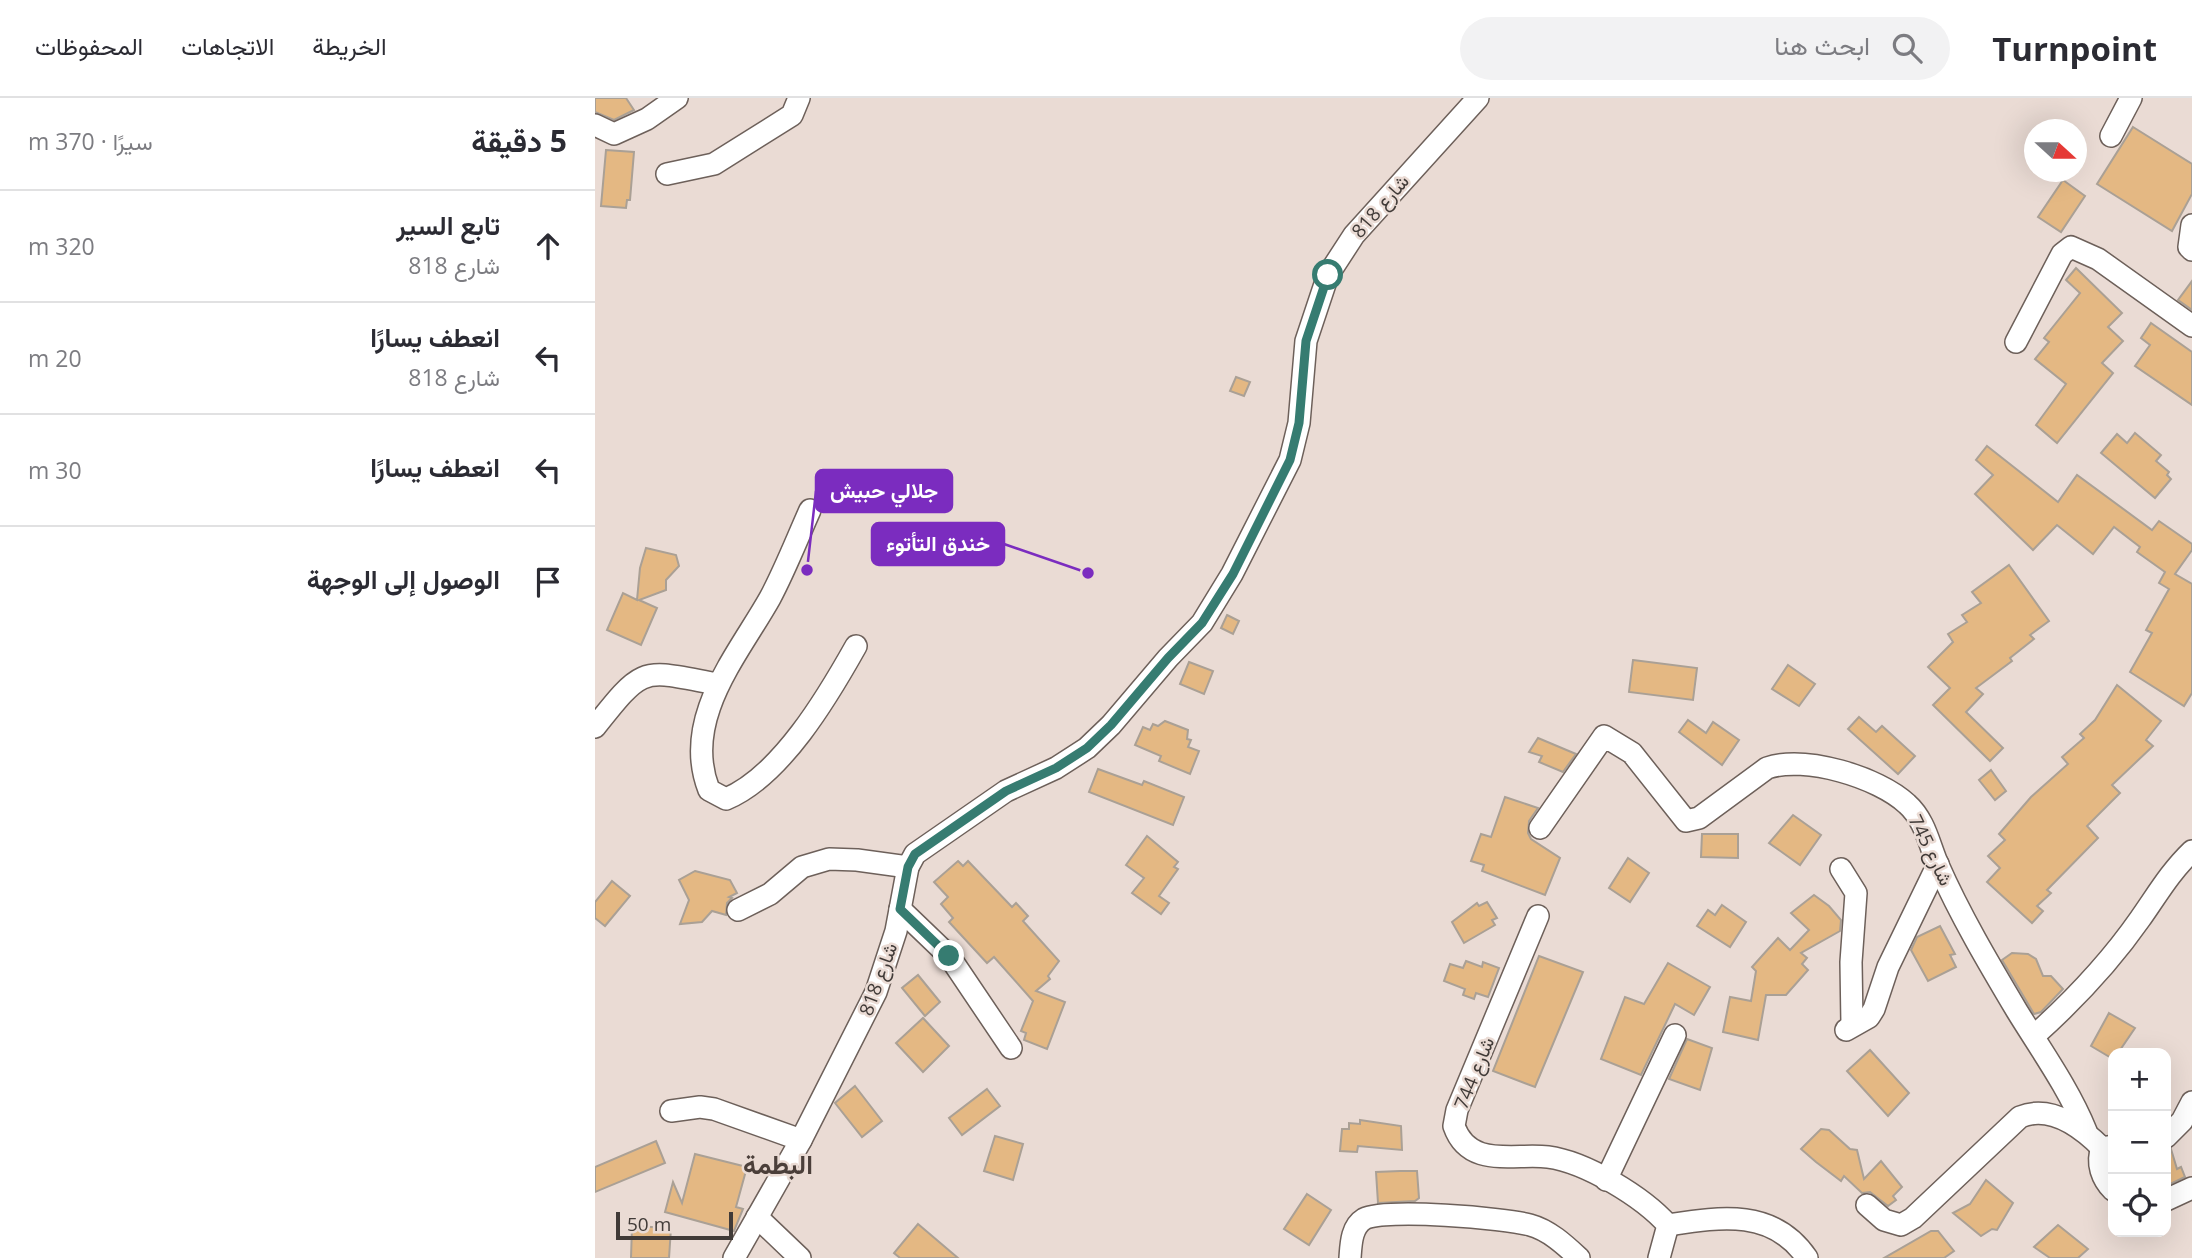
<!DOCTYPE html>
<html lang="ar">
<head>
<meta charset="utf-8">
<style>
	body { margin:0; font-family:"Open Sans",Vazirmatn,sans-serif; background:#f2f2f3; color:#2b2b33; direction:rtl }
	.controls { position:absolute; right:21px; bottom:21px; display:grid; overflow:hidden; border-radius:14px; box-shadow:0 7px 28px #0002 }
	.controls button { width:63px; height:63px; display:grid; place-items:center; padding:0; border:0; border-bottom:2px solid #e1e1e2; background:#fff; color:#2b2b33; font:35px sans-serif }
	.compass { position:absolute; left:1429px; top:21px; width:63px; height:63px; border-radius:50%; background:#fff; box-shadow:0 7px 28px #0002; rotate:111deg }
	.scale { position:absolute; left:21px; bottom:18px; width:117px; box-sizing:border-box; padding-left:7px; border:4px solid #413b38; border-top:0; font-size:19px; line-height:24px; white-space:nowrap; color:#413b38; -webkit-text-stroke:5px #eadbd4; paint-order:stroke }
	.stop { position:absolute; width:21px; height:21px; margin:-16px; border:5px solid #367c71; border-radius:50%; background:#fff }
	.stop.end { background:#367c71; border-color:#fff; box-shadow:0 2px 7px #0008 }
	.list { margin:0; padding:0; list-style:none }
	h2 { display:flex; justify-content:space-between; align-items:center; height:91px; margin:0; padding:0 28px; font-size:30px }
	h2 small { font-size:23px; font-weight:400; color:#7c7c81 }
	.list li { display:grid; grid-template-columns:46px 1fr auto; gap:21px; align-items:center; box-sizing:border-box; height:112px; padding:0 28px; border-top:2px solid #e1e1e2 }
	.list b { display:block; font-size:26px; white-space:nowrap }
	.list p { margin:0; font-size:23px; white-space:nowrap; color:#7c7c81 }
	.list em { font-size:23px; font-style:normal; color:#7c7c81 }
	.icon { flex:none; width:38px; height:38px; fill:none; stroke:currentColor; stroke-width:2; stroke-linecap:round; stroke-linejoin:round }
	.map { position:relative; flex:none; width:1597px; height:1160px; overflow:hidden; direction:ltr }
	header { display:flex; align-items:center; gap:42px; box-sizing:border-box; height:98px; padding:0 35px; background:#fff; border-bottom:2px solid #e1e1e2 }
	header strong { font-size:33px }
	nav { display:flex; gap:38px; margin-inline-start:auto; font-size:24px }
	.search { width:490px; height:63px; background:#f2f2f3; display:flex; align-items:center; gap:18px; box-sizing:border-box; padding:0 24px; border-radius:38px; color:#7c7c81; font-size:26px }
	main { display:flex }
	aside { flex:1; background:#fff }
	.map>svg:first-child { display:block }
	.building { fill:#e4b883; stroke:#aaa095; stroke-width:2 }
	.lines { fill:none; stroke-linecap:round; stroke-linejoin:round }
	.minor-casing { stroke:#6d605a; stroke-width:24 }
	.minor { stroke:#fff; stroke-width:21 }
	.route { stroke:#367c71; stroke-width:9 }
	.labels { text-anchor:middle; stroke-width:5; stroke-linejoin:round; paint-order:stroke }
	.street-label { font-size:19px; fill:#413b38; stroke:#eadbd4 }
	.district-label { font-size:26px; font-weight:bold; fill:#4b3f3a; stroke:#eadbd4 }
	.leader { fill:none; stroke:#7b2cbf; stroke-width:2.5 }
	.callout-dot { fill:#7b2cbf; stroke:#eadbd4; stroke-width:2.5 }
	.callout { fill:#7b2cbf; stroke:#7b2cbf; stroke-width:2.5 }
	.callout-label { font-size:21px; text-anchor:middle; font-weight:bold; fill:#fff }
</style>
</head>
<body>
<header>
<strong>Turnpoint</strong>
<div class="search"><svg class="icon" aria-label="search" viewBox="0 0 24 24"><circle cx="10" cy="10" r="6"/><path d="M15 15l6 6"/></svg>ابحث هنا</div>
<nav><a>الخريطة</a><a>الاتجاهات</a><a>المحفوظات</a></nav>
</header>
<main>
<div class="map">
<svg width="1597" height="1160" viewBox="0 0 1597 1160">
	<rect width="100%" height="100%" fill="#eadbd4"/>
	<g class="building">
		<polygon points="0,0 31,0 39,12 19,22 0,14"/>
		<polygon points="1538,29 1597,66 1597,96 1577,133 1502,86"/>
		<polygon points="11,52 39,54 35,102 32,102 31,110 6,108"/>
		<polygon points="1468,82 1490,98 1466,134 1443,119"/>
		<polygon points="1481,170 1527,215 1513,229 1528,243 1507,265 1518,275 1462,345 1441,327 1471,286 1440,261 1454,244 1449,240 1485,195 1471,182"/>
		<polygon points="1597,183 1597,212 1583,202"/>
		<polygon points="1556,225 1597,254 1597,307 1540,268 1555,247 1546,240"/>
		<polygon points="641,279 655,284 649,298 635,293"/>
		<polygon points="1540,335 1566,357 1561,363 1574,374 1572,377 1576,381 1560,400 1506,355 1522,336 1532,345"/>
		<polygon points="1392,348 1463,404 1482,377 1557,432 1564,423 1597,446 1597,452 1580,476 1597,486 1597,595 1589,608 1535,574 1557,535 1551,532 1574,491 1564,485 1570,474 1542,454 1545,449 1519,429 1498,456 1462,427 1438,452 1380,396 1398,377 1381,362"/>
		<polygon points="51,450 81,457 84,468 71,482 71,492 44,502 62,510 46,547 12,532 28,495 42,502 45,470"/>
		<polygon points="1414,467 1454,523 1435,537 1439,541 1415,560 1417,563 1381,590 1388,596 1371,614 1408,650 1395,663 1338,607 1355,590 1333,569 1358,544 1353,536 1372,524 1367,517 1386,505 1377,494"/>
		<polygon points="632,517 644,523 638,536 626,530"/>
		<polygon points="1038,562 1102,570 1098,602 1034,594"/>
		<polygon points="594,564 618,573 609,596 585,586"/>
		<polygon points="1193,567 1220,586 1204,608 1177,591"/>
		<polygon points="1522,587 1566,623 1551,642 1558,648 1517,687 1525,695 1492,728 1503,740 1452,792 1456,795 1442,808 1448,813 1437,825 1392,784 1405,770 1393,758 1410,742 1404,736 1436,699 1473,666 1467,659 1489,640 1485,636 1500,622"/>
		<polygon points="1264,619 1281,634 1287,628 1320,658 1303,676 1253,631"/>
		<polygon points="1093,622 1111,635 1118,624 1144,642 1127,667 1084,634"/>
		<polygon points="570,623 593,632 592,641 596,642 593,649 604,653 595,676 564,663 566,658 540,647 548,629 555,632 558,626 563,628"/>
		<polygon points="943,640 981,656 968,674 944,664 947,658 934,654"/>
		<polygon points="503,671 547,687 549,683 589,699 578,727 494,694"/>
		<polygon points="1396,672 1411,693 1400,702 1384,682"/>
		<polygon points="910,699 943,710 934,723 933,735 936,741 965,760 950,797 887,773 889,767 876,763 886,736 896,739"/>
		<polygon points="1198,717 1226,737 1205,767 1174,745"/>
		<polygon points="1107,736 1143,736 1143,760 1106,759"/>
		<polygon points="552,738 583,764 579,769 583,771 564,798 574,805 566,816 537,795 549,780 531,767"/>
		<polygon points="1033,760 1054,775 1035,804 1014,790"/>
		<polygon points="363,763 368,768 373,763 417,809 421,805 433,818 428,823 464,863 453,878 455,881 441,893 470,904 452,951 429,942 431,935 426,933 438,903 399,859 392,865 354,824 358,820 346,806 353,799 339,784"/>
		<polygon points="100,773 135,782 142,795 134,799 137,800 132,805 131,817 117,813 107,824 85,826 94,802 84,782"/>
		<polygon points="17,783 35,798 10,828 0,820 0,804"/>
		<polygon points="1219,797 1234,808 1246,822 1245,833 1206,855 1212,860 1207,866 1213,872 1191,897 1171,897 1163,942 1128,934 1135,899 1156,903 1161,873 1157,869 1183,840 1195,852 1214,832 1196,815"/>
		<polygon points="892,804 902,820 897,822 900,827 869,845 857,824 882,805 884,808"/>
		<polygon points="1127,807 1151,824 1135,849 1102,828 1113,812 1120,817"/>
		<polygon points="1345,828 1360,856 1355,857 1361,869 1333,883 1316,852 1322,839"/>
		<polygon points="1417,855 1433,856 1441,861 1448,878 1456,878 1468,891 1446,914 1439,916 1407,862"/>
		<polygon points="944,858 988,874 940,989 898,973"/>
		<polygon points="871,863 887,869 888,864 904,870 893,899 881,895 879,901 868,897 870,891 849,883 855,866 868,870"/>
		<polygon points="1073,865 1115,889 1099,917 1080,906 1046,977 1006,961 1030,899 1049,906"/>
		<polygon points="323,877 345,904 330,918 307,890"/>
		<polygon points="1514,915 1540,930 1523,955 1518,955 1518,961 1496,948"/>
		<polygon points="328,920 354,948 328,974 301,945"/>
		<polygon points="1092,941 1117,950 1105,992 1074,981"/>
		<polygon points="1275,952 1314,995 1293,1018 1252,973"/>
		<polygon points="260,988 287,1023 267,1039 240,1005"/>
		<polygon points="392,991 405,1008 367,1037 354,1020"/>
		<polygon points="765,1022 806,1028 807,1052 763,1048 762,1054 745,1053 747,1031 754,1031 754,1025 765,1026"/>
		<polygon points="1226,1031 1234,1032 1255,1051 1262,1052 1269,1081 1286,1063 1307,1089 1298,1098 1301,1102 1293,1108 1275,1094 1267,1095 1249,1078 1246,1083 1221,1064 1206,1051"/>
		<polygon points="400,1038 428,1046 418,1082 389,1073"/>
		<polygon points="61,1043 70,1065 0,1094 0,1069"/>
		<polygon points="1576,1051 1582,1071 1586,1069 1590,1079 1571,1088 1571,1052"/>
		<polygon points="100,1056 152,1069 141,1109 148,1111 139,1133 70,1114 78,1084 87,1105"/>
		<polygon points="805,1073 822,1073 824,1100 820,1103 783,1105 781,1074"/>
		<polygon points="1391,1082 1418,1105 1402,1132 1397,1131 1386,1138 1358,1115 1375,1106"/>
		<polygon points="712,1096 736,1112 714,1147 689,1131"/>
		<polygon points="323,1126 363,1160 305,1160 299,1155"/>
		<polygon points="1463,1127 1493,1151 1483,1160 1455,1160 1439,1149"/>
		<polygon points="37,1128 76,1130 74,1160 36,1160"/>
		<polygon points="1336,1133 1343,1133 1359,1153 1349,1160 1289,1160"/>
	</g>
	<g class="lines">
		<g class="minor-casing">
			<g id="minor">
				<polyline points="0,27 19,36 52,21 82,0"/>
				<polyline points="1516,38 1536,0"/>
				<polyline points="72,76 119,66 197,17 204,0"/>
				<polyline points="1597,127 1594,149 1597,152"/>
				<polyline points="1421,244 1467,156 1476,149 1503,161 1597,228"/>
				<path d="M 215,412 C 202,441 190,472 175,500 C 143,557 86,621 114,692 L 131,701 C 186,678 233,598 261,548"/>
				<path d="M 0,629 C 50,566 46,572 122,586"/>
				<path d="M 945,730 L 1009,638 L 1037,655 L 1091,723 L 1104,720 L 1172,670 C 1210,657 1283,679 1312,706 C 1330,722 1334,746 1343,767 C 1365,817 1394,866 1422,913 C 1446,952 1474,991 1491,1033"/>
				<polyline points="1246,771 1261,795 1256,864 1257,926"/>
				<polyline points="305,811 354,858 416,950"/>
				<polyline points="143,812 175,796 207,769 234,761 262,762 313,769"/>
				<path d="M 943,818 L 862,1012 L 859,1028 C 874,1071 919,1055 953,1059 C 991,1064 1048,1099 1073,1127 L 1064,1160"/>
				<polyline points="1251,932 1274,919 1279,911 1293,869 1343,766"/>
				<path d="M 1439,938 C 1478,903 1515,864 1545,821 C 1562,797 1575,774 1597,753"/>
				<polyline points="76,1013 105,1009 119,1011 206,1042"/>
				<polyline points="1571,1039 1587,1023 1597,1004"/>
				<path d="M 1507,1050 C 1501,1065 1507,1081 1518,1092"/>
				<polyline points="1011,1082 1080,937"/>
				<polyline points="1571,1102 1597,1090"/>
				<path d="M 1272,1107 L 1289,1122 L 1306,1127 L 1318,1120 L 1425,1019 C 1456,1006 1486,1029 1507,1050 L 1518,1048"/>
				<polyline points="162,1119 205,1160"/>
				<path d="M 1073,1127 C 1125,1119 1178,1110 1212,1160"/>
				<polyline points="139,1160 206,1042 281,894 301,833 313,769 320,756 411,693 461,670 492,650 516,627 573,560 607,525 637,476 695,362 704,325 711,243 733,177 759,137 883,0"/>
				<path d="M 755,1160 C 756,1147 756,1129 769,1121 C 790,1110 910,1120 935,1127 C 954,1132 970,1147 984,1160"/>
			</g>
		</g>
		<use href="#minor" class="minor"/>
	</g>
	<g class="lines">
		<polyline class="route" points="354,858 305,811 313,769 320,756 411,693 461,670 492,650 516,627 573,560 607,525 638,476 695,362 704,325 711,243 733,177"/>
	</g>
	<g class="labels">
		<g class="street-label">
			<text transform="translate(785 108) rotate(-49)" y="7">شارع 818</text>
			<text transform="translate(1336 752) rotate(64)" y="7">شارع 745</text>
			<text transform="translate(283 881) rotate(-70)" y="7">شارع 818</text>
			<text transform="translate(879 975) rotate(-68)" y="7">شارع 744</text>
		</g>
		<g class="district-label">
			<text x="183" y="1076">البطمة</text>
		</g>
	</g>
	<path class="leader" d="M212 472L221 393M493 475L409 446"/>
	<g class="callout-dot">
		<circle cx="212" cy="472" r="7"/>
		<circle cx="493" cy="475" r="7"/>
	</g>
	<g class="callout">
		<rect x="221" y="372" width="136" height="42" rx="7"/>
		<rect x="277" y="425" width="132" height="42" rx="7"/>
	</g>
	<g class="callout-label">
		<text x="289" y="400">جلالي حبيش</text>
		<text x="343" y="453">خندق التأتوء</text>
	</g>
</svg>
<div class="controls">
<button>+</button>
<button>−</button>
<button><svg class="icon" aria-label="locate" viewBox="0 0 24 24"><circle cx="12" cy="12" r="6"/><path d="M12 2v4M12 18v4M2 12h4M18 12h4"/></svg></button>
</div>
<svg class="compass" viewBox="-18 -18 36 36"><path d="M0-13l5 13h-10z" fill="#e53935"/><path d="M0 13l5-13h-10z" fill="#7c7c81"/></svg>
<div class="scale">50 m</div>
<div class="stop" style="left:733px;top:177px"></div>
<div class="stop end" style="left:354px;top:858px"></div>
</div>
<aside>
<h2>5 دقيقة<small>سيرًا · 370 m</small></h2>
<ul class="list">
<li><svg class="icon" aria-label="ahead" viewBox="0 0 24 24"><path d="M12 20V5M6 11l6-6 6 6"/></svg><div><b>تابع السير</b><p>شارع 818</p></div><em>320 m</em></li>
<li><svg class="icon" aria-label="left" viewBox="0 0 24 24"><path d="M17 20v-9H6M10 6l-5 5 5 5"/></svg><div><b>انعطف يسارًا</b><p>شارع 818</p></div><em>20 m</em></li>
<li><svg class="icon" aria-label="left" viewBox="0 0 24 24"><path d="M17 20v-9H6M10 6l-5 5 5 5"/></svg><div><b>انعطف يسارًا</b></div><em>30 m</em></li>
<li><svg class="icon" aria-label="arrive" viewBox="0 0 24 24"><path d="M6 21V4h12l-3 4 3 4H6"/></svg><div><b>الوصول إلى الوجهة</b></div></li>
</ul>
</aside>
</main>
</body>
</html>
